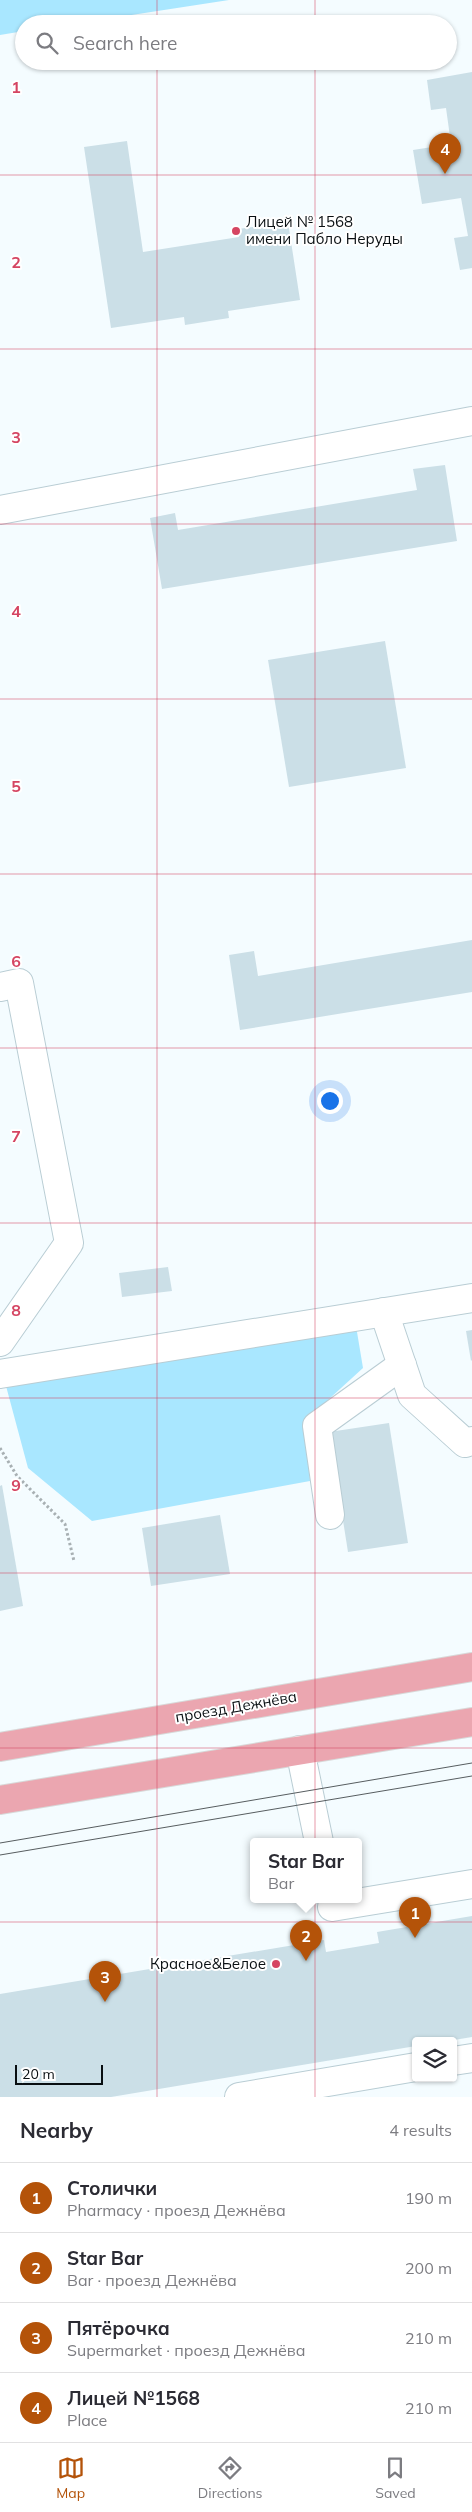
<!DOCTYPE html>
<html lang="en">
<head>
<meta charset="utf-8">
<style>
	body { margin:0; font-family:Mulish,sans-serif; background:#f7f7f7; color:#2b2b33 }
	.controls { position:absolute; right:15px; bottom:15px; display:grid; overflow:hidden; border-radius:5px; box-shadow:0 1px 4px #0004 }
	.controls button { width:45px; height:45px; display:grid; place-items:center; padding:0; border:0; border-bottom:1px solid #e1e1e2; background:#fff; color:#2b2b33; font:25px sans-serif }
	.scale { position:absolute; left:15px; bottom:12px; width:88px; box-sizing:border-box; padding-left:5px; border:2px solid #090f12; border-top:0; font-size:14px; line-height:18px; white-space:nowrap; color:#090f12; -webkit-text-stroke:4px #fff; paint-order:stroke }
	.you { position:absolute; left:329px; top:1100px; width:18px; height:18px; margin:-12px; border:4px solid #fff; border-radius:50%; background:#1a73e8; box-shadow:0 0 0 8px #1a73e833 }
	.badge { display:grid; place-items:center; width:32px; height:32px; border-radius:50%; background:#b45309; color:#fff; font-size:16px; font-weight:700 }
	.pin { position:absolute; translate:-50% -41px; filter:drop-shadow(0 1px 2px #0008) }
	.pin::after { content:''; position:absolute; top:26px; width:18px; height:15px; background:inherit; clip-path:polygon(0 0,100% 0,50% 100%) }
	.popup { position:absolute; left:250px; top:1838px; width:112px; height:65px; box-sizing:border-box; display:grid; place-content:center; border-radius:5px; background:#fff; filter:drop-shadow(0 1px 4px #0005); font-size:16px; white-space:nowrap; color:#7c7c81 }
	.popup b { font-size:19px; color:#2b2b33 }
	.popup::after { content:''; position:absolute; left:50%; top:100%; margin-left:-10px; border:10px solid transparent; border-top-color:#fff }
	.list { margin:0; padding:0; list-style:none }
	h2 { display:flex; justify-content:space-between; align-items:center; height:65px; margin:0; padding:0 20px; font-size:21px }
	h2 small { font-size:16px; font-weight:400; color:#7c7c81 }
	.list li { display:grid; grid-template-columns:32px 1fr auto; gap:15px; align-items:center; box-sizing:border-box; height:70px; padding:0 20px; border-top:1px solid #e1e1e2 }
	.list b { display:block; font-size:19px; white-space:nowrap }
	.list p { margin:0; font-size:16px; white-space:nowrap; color:#7c7c81 }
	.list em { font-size:16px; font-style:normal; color:#7c7c81 }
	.icon { flex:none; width:28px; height:28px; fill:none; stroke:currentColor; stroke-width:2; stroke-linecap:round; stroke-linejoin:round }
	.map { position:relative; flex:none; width:472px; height:2097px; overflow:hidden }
	.search { position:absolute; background:#fff; box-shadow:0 1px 4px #0004; left:15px; right:15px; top:15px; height:55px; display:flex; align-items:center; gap:12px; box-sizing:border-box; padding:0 18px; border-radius:28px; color:#7c7c81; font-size:19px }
	.sheet { height:345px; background:#fff }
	nav { display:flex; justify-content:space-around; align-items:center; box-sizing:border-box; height:70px; border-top:1px solid #e1e1e2; background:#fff; font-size:14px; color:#7c7c81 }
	nav a { display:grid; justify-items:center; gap:2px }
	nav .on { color:#b45309 }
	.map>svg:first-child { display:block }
	.green { fill:#a9e7ff }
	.building { fill:#cbdfe7 }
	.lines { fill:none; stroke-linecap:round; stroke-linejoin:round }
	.minor-casing { stroke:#b9cdd4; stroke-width:30 }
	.major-casing { stroke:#d8d9d9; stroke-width:30 }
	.path { stroke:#a8b0b3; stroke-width:3; stroke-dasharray:2.5 2.5; stroke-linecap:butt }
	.minor { stroke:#fff; stroke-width:28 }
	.major { stroke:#eba6b0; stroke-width:28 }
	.tram { stroke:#575d60; stroke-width:1 }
	.grid { fill:none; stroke:#d54562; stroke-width:1; stroke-opacity:0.55 }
	.poi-dot { fill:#d54562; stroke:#fff; stroke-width:2 }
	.labels { text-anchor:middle; stroke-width:4; stroke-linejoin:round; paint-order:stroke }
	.poi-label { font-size:15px; fill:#090f12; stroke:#fff; text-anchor:start }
	.street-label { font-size:15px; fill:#090f12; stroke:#fff }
	.grid-label { font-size:16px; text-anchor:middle; font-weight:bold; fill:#d54562; stroke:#fff; stroke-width:4; stroke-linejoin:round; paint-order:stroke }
</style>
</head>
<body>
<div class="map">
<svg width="472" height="2097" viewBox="0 0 472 2097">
	<rect width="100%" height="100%" fill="#f4fcff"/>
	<g class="green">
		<polygon points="0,0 229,0 73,24 24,24 24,31 0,35"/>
		<polygon points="356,1326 363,1368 306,1420 310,1481 92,1521 28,1468 6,1386"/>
	</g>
	<g class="building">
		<polygon points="472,72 472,268 460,270 454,238 468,236 461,198 422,204 413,150 451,144 446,108 431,110 427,80"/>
		<polygon points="127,141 143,252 239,237 238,229 288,222 300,300 228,311 229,318 185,325 184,317 111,328 84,147"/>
		<polygon points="445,465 457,541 162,589 150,518 175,513 178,530 417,490 413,469"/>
		<polygon points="385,641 406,768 289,787 268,660"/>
		<polygon points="472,940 472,992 240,1030 229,955 254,951 258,976"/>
		<polygon points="168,1267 172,1291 122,1297 119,1273"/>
		<polygon points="472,1330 472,1360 471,1361 466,1331"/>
		<polygon points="389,1423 408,1543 348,1552 329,1432"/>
		<polygon points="2,1485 23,1606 0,1611 0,1486"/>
		<polygon points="220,1515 230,1574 151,1586 142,1528"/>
		<polygon points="472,1916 472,2037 448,2041 416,2041 416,2046 111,2097 0,2097 0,1994 324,1940 326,1952 379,1943 377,1932"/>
	</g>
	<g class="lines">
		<g class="minor-casing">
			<g id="minor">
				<polyline points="0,510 472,421"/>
				<polyline points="0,987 19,983 69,1243 0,1342"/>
				<polyline points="384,1312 412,1395 465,1443 472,1441"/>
				<polyline points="0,1374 472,1298"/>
				<polyline points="330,1515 317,1426 402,1365"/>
				<polyline points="300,1750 319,1842"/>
				<polyline points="332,1907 472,1884"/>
				<polyline points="453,2061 472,2058"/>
				<polyline points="239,2097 416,2067"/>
			</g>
		</g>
		<g class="major-casing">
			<g id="major">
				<polyline points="0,1747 472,1667"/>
				<polyline points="0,1800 472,1722"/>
			</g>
		</g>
		<polyline class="path" points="0,1448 17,1476 65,1524 74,1561"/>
		<use href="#minor" class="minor"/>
		<use href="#major" class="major"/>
		<g class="tram">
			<polyline points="0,1843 472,1763"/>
			<polyline points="0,1855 472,1776"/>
		</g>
	</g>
	<path class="grid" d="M 157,0 L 157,24M 315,0 L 315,24M 157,61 L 157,2097M 315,61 L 315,2097M 0,175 L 472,175M 0,349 L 472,349M 0,524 L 472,524M 0,699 L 472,699M 0,874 L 472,874M 0,1048 L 472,1048M 0,1223 L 472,1223M 0,1398 L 472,1398M 0,1573 L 472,1573M 0,1748 L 472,1748M 0,1922 L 472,1922"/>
	<g class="poi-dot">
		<circle cx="236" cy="231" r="5"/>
		<circle cx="276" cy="1964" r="5"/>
	</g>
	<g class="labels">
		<g class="poi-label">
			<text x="246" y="227">Лицей № 1568<tspan x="246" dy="17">имени Пабло Неруды</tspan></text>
			<text x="266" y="1969" text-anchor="end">Красное&amp;Белое</text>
		</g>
		<g class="street-label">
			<text transform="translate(236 1707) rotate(-10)" y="5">проезд Дежнёва</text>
		</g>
	</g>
	<g class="grid-label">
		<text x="16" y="93">1</text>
		<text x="16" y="268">2</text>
		<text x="16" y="443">3</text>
		<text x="16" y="617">4</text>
		<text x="16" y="792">5</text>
		<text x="16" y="967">6</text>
		<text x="16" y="1142">7</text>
		<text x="16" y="1316">8</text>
		<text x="16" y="1491">9</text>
	</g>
</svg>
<div class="controls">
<button><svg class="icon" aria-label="layers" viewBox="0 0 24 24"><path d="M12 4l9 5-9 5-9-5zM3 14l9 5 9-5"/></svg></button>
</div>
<div class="scale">20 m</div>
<div class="you"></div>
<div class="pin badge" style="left:415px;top:1938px">1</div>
<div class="pin badge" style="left:306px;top:1961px">2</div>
<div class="popup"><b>Star Bar</b>Bar</div>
<div class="pin badge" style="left:105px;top:2002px">3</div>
<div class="pin badge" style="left:445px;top:174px">4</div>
<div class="search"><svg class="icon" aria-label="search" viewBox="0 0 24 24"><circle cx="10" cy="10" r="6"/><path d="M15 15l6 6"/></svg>Search here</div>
</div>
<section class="sheet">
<h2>Nearby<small>4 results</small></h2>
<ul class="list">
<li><span class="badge">1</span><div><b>Столички</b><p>Pharmacy · проезд Дежнёва</p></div><em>190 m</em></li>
<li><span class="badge">2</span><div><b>Star Bar</b><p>Bar · проезд Дежнёва</p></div><em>200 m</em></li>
<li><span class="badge">3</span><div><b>Пятёрочка</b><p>Supermarket · проезд Дежнёва</p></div><em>210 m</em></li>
<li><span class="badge">4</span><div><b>Лицей №1568</b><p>Place</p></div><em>210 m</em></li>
</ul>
</section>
<nav>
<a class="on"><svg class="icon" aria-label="map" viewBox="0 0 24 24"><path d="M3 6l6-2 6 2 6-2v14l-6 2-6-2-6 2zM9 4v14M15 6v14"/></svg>Map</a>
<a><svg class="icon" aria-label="directions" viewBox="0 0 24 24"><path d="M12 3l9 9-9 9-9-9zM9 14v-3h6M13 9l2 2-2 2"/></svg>Directions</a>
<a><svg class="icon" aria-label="saved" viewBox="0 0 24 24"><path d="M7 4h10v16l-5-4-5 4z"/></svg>Saved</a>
</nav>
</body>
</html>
